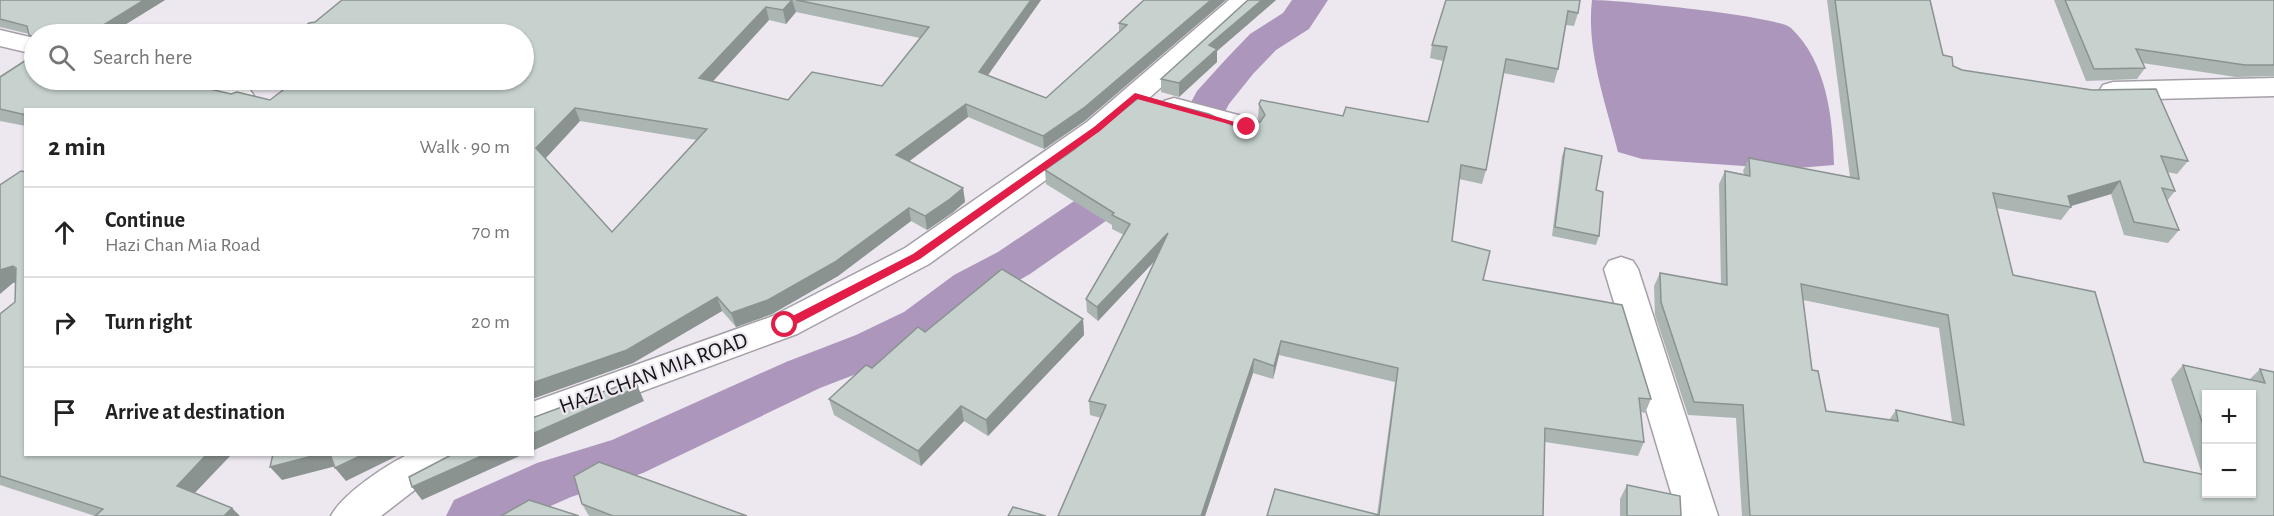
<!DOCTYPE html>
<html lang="en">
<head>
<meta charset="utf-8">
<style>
	body { margin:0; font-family:"Alegreya Sans",sans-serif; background:#f6f6f6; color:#222 }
	.controls { position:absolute; right:18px; bottom:18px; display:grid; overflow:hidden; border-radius:0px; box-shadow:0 2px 4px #0004 }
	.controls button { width:54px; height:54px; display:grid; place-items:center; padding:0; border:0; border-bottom:2px solid #e0e0e0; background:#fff; color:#222; font:30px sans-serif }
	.stop { position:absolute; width:18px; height:18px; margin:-14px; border:4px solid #e11d48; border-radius:50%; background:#fff }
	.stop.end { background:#e11d48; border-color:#fff; box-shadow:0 2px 6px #0008 }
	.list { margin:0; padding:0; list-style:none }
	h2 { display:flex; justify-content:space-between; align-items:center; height:78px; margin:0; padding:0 24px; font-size:26px }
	h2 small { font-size:20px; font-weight:400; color:#767676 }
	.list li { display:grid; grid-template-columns:39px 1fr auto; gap:18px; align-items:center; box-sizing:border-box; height:90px; padding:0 24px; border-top:2px solid #e0e0e0 }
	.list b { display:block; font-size:22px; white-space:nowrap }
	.list p { margin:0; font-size:20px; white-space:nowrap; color:#767676 }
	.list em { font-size:20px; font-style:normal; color:#767676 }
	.icon { flex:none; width:33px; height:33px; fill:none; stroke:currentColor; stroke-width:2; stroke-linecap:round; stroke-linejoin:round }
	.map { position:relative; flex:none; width:2274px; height:516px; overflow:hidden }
	.search { position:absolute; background:#fff; box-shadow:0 2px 4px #0004; left:24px; top:24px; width:510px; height:66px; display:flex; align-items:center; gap:15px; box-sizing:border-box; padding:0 21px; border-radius:33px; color:#767676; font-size:22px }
	.panel { position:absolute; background:#fff; box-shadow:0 2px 4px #0004; left:24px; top:108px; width:510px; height:348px; border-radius:0px }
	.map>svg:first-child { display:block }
	.water { fill:#ad96bc }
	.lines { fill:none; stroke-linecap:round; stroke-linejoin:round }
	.canal { fill:#ad96bc; fill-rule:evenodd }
	.minor-casing { stroke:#a5a0a8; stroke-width:3 }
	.minor { fill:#fff; fill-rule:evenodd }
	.wall { fill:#abb5b2; fill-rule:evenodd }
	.shaded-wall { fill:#8b9391 }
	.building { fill:#c7d2cf; stroke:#8b9391; stroke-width:1.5; fill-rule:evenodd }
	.route { fill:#e11d48 }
	.labels { text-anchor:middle; stroke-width:4.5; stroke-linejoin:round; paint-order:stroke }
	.street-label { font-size:22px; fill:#151316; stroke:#ede7f0 }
</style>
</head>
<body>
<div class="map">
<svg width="2274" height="516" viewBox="0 0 2274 516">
	<rect width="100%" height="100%" fill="#ede7f0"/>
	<path class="water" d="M 1592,0 C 1618,0 1778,16 1791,28 C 1827,62 1833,119 1834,165 L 1786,169 L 1642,159 L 1618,152 C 1606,104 1586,50 1592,0 Z"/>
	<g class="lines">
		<polygon class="canal" points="1292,0 1328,0 1309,29 1276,50 1253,74 1229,104 1211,139 1146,193 1030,274 986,299 938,336 890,361 820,388 643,473 571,497 528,516 446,516 454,500 537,463 612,440 786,362 856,335 904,312 954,275 998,252 1116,173 1180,123 1197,91 1227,58 1250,34 1283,13"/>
		<g class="minor-casing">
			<g id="minor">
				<polygon points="1229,0 1258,0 1107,136 929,264 797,334 532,432 532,402 773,316 905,248 1087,122"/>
				<polygon points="0,30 34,38 34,54 0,46"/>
				<polygon points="2274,78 2274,96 2113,100 2103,97 2099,91 2103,85 2113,82"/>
				<polygon points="159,80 207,80 250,90 254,96 250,102 240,105 163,86"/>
				<polygon points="1174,98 1257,120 1262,127 1257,134 1247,136 1164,113 1160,107 1164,101"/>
				<polygon points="1621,257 1633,261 1638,269 1718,516 1678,516 1604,269 1609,261"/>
				<path d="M 409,454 L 467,454 L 462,465 L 425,482 L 381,516 L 331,516 C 342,494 386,465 409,454 Z"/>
			</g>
		</g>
		<use href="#minor" class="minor"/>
	</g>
	<g class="wall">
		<polygon points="0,0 165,0 110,34 34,34 34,42 29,34 0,27"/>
		<path d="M 342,0 L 1041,0 L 988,75 L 1046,98 L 1119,33 L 1119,23 L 1144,0 L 1086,120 L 1044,149 L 968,117 L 909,161 L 963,188 L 965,202 L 952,213 L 927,230 L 911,221 L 838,276 L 772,314 L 736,327 L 722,311 L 633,363 L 532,399 L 532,110 L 26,110 L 26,126 L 0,121 L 0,77 L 231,94 L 270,100 L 524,34 L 298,34 L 297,33 L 315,22 ZM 796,12 L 920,38 L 882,86 L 788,100 L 713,81 L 769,20 L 786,24 ZM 580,121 L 697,140 L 612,232 L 545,159 Z"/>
		<polygon points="1248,0 1276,0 1217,51 1217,62 1179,97 1161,92 1161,79"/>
		<polygon points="1580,0 1578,13 1574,26 1566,25 1558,69 1554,83 1503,73 1486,170 1482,184 1459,179 1452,241 1483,280 1651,399 1645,413 1641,412 1644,442 1638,456 1545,442 1543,516 1377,515 1395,382 1279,355 1273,379 1253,373 1205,516 1058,516 1101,418 1090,415 1089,401 1156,259 1098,321 1087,312 1086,299 1124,235 1112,229 1112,225 1046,184 1045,170 1248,133 1260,122 1258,118 1259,104 1343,116 1428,122 1443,61 1430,58 1432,45"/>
		<path d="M 1827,0 L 1930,0 L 1943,55 L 1953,66 L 2188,161 L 2177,174 L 2167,172 L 2175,191 L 2167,201 L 2179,230 L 2168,243 L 2124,235 L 2111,194 L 2070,206 L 2071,207 L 2061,220 L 1996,208 L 2013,275 L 2144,462 L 2202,474 L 2171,379 L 2183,365 L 2249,380 L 2260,369 L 2274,372 L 2274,516 L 1742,516 L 1736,418 L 1688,415 L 1655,315 L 1654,286 L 1660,273 L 1721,284 L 1719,184 L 1725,171 L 1744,174 L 1743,171 L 1749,158 L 1850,177 ZM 1803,300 L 1939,328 L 1952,422 L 1896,410 L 1889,420 L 1826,411 L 1812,370 ZM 2206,394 L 2252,494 L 2206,494 Z"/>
		<polygon points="2054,0 2274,0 2274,76 2236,77 2142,63 2145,68 2137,79 2086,81"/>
		<polygon points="1565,148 1596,190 1599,236 1596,245 1552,236 1562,156"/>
		<polygon points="26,172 26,454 232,454 95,516 0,485 0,314 15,302 15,283 13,283"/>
		<polygon points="1083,319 1084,335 988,436 964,421 921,466 834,415 829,399 925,332"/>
		<polygon points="1627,485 1681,516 1620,516 1620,499"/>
		<polygon points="582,504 747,516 589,516"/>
	</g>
	<g class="shaded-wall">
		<polygon points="144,0 165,0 110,34 89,34"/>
		<polygon points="792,0 796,12 786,24 783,10"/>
		<polygon points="1031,0 1041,0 981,85 979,72"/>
		<polygon points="1211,0 1226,0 1086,120 1044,149 1043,136"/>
		<polygon points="1262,0 1276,0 1217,51 1217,62 1179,97 1179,83 1209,45"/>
		<polygon points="766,7 769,20 704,91 699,78"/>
		<polygon points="966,104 968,117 899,169 896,155"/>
		<polygon points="575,108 580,121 542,162 536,148"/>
		<polygon points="2120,181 2111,194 2068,207 2068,196"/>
		<polygon points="963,188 965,202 952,213 927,230 925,216"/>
		<polygon points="909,208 911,221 838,276 772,314 736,327 731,313"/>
		<polygon points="1168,233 1168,247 1098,321 1097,307"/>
		<polygon points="13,266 25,280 13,283 0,294 0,270"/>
		<polygon points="717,297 722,311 633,363 532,399 532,383"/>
		<polygon points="1083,319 1084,335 988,436 986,420"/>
		<polygon points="1281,341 1279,355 1273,379 1274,366"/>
		<polygon points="1254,359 1253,373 1205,516 1201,516"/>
		<polygon points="635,380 644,401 532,451 532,434"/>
		<polygon points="961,406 964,421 921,466 918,451"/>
		<polygon points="207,454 232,454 189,499 177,486"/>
		<polygon points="320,454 331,454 340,465 282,480 270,467"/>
		<polygon points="364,454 401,454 346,481 335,468"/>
		<polygon points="486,454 524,454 422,500 412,487"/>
		<polygon points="232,508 240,516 224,516"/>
	</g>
	<g class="building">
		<polygon points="0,0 144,0 89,34 34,34 34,37 29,35 27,26 0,19"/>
		<path d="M 342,0 L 792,0 L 783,10 L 766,7 L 699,78 L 788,100 L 812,72 L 882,86 L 929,27 L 796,0 L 1031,0 L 979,72 L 1046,98 L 1127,25 L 1119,23 L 1144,0 L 1211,0 L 1085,107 L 1043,136 L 966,104 L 896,155 L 963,188 L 950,199 L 925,216 L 909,208 L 835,262 L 768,300 L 731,313 L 717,297 L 627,350 L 532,383 L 532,110 L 26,110 L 26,115 L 0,109 L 0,77 L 34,55 L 34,80 L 172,80 L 231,94 L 237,92 L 270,100 L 296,80 L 524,80 L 524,34 L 306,34 L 297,33 L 309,23 L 315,22 ZM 575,108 L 707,129 L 612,232 L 536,148 Z"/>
		<polygon points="1248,0 1262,0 1209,45 1217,49 1179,83 1161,79"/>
		<polygon points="1446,0 1580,0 1578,13 1568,11 1558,69 1506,59 1486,170 1461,165 1452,241 1490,251 1483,280 1622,305 1651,399 1639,398 1644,442 1545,428 1543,516 1267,516 1275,489 1379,515 1398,368 1281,341 1274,366 1254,359 1201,516 1058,516 1106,405 1089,401 1168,233 1097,307 1086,299 1130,224 1112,215 1114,213 1045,170 1075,149 1141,96 1209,114 1248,133 1252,124 1260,122 1265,115 1259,104 1261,100 1343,116 1346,107 1428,122 1447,47 1432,45"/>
		<path d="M 1835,0 L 1930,0 L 1943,55 L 1952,57 L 1953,66 L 1962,70 L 2092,90 L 2156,89 L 2188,161 L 2161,156 L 2175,191 L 2162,188 L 2179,230 L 2134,222 L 2120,181 L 2068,196 L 2071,207 L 1993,193 L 2013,275 L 2095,292 L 2144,462 L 2206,475 L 2206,494 L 2252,494 L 2252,394 L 2206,394 L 2206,434 L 2183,365 L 2265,383 L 2260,369 L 2274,372 L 2274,516 L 1750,516 L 1743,405 L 1694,402 L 1661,302 L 1660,273 L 1727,285 L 1725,171 L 1750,176 L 1749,158 L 1859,179 ZM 1801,284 L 1948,315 L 1964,425 L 1896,410 L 1898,421 L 1826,411 L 1818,371 L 1812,370 Z"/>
		<polygon points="2065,0 2274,0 2274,65 2245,65 2136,49 2145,68 2094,69"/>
		<polygon points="1565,148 1602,156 1596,190 1603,192 1599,236 1555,227"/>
		<polygon points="21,171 26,172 26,454 207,454 177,486 232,508 224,516 95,516 103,509 0,476 0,314 15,302 16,268 13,266 0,270 0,185"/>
		<polygon points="1002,269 1083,319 986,420 961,406 918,451 829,399 866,365 872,368 918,327 925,332"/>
		<polygon points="635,380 638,387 532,434 532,418"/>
		<polygon points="273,454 320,454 270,467"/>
		<polygon points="330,454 364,454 335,468"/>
		<polygon points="453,454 486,454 412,487 409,477"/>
		<polygon points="599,462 747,516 613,516 582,504 574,476"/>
		<polygon points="1627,485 1680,496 1681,516 1627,516"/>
		<polygon points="529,500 579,516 501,516"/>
		<polygon points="1013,507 1046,516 1008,516"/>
	</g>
	<polygon class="route" points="1135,93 1252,127 1247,129 1137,99 1100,131 920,259 789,328 781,328 781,322 913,254 1094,127"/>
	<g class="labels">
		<g class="street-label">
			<text transform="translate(653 372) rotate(-20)" y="8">HAZI CHAN MIA ROAD</text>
		</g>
	</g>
</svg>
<div class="controls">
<button>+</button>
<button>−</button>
</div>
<div class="stop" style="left:785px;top:325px"></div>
<div class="stop end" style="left:1247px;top:127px"></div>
<div class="search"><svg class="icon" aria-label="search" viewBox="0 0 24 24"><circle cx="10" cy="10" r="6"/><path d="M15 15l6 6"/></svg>Search here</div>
<section class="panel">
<h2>2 min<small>Walk · 90 m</small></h2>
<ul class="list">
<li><svg class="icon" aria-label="ahead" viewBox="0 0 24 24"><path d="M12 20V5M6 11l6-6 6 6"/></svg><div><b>Continue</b><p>Hazi Chan Mia Road</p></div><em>70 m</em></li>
<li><svg class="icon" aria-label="right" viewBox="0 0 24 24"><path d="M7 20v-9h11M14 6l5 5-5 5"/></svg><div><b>Turn right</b></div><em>20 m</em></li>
<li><svg class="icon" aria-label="arrive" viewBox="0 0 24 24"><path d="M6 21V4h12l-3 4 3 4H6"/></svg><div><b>Arrive at destination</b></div></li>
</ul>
</section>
</div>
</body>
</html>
